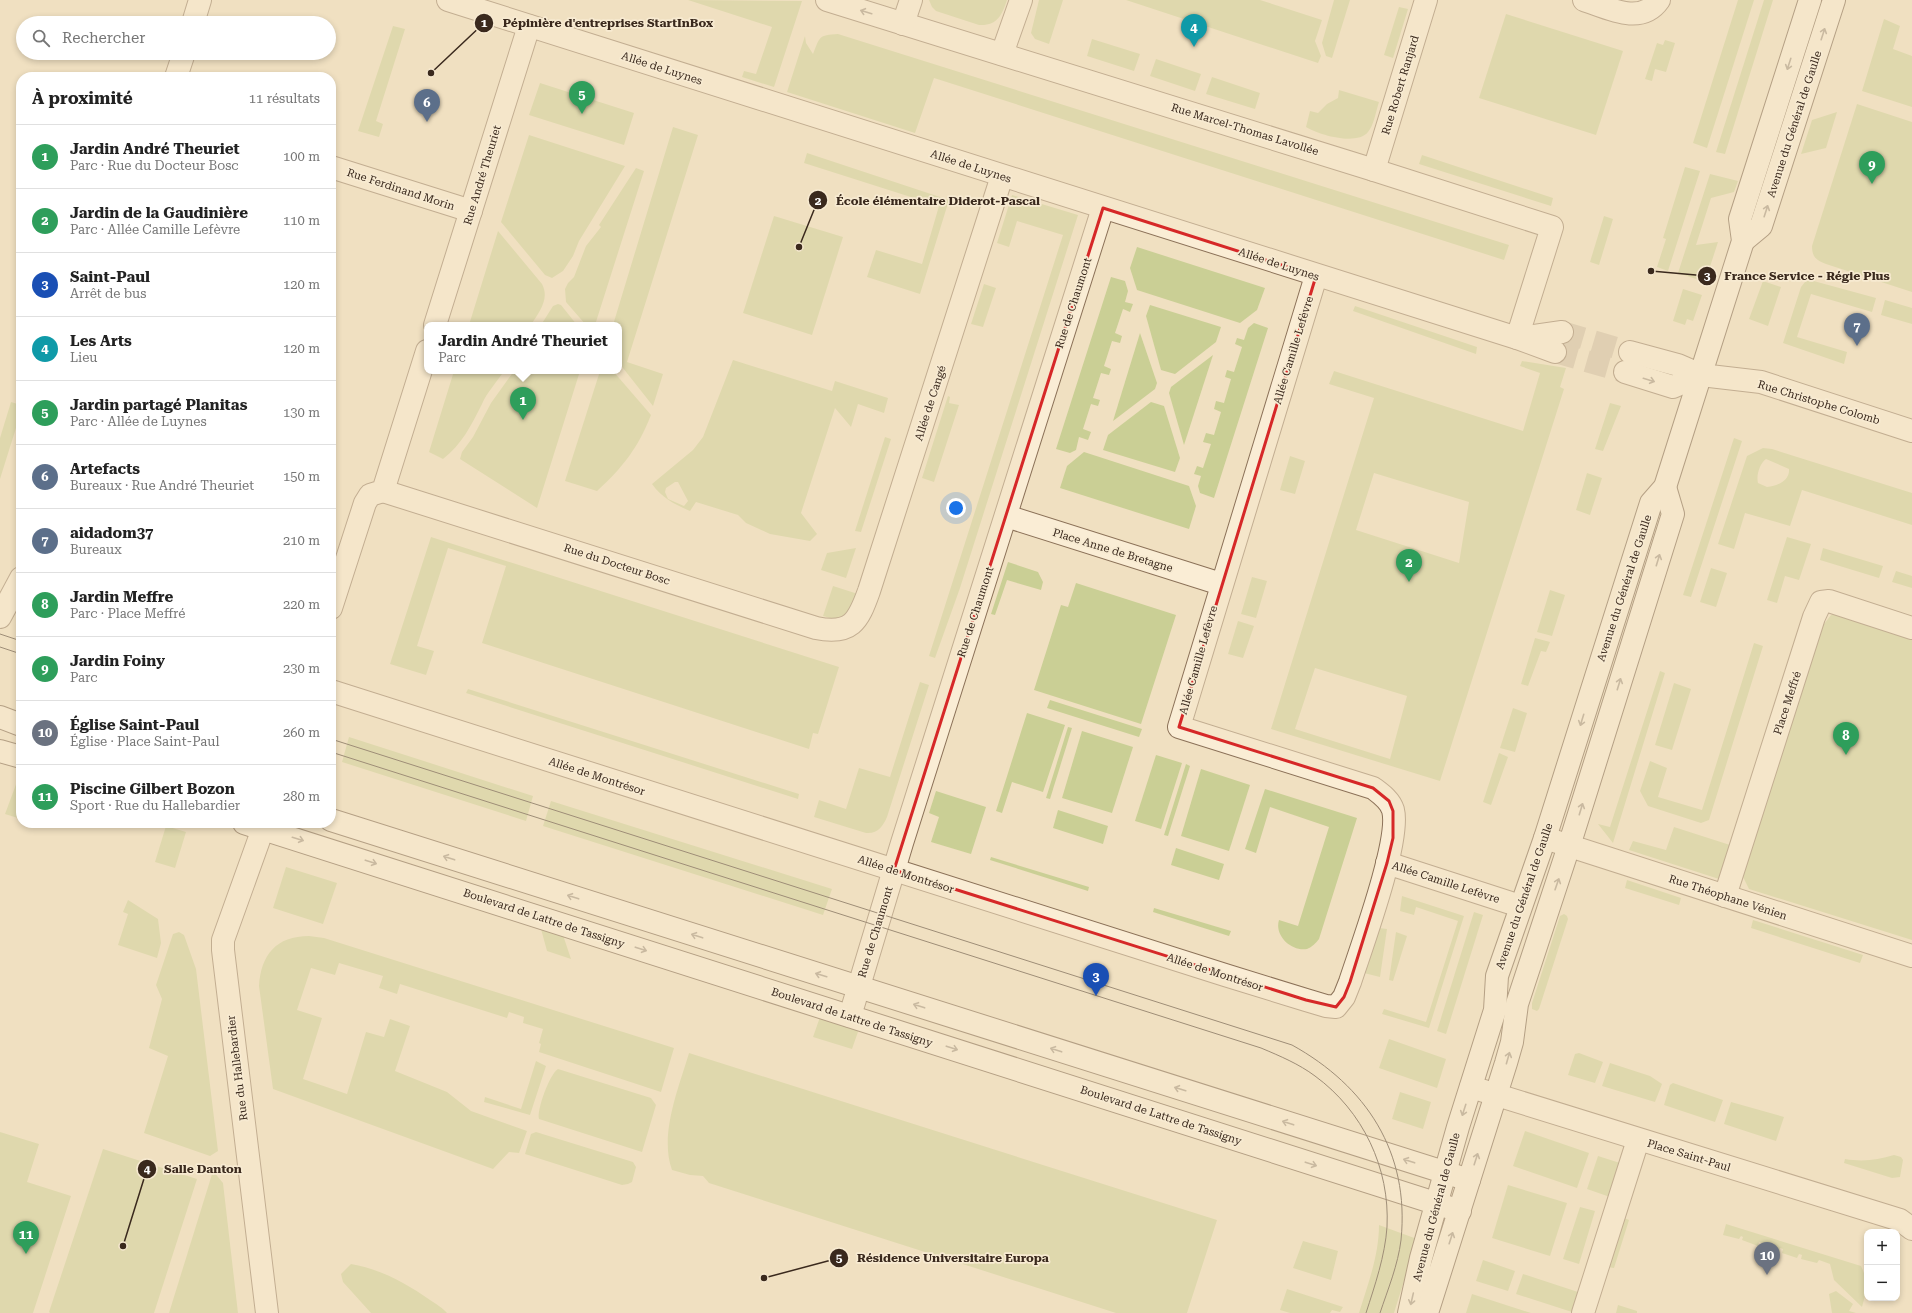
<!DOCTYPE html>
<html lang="fr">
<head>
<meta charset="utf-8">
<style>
	body { margin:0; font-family:"Roboto Serif",serif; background:#f2f2f2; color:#222 }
	.controls { position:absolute; right:12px; bottom:12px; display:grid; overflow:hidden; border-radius:8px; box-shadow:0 2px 6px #0003 }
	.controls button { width:36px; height:36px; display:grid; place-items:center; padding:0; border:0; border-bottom:1px solid #e0e0e0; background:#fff; color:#222; font:20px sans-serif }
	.you { position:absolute; left:956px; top:508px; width:14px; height:14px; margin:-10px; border:3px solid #fff; border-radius:50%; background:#1a73e8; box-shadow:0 0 0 6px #1a73e833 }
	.badge { display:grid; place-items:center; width:26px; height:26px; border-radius:50%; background:#7c3aed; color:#fff; font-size:13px; font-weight:700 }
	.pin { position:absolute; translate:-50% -33px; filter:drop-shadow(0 1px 2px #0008) }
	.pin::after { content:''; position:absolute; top:21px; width:14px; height:12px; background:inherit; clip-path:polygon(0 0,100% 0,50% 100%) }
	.popup { position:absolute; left:424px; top:322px; width:198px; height:52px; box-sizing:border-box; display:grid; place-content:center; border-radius:8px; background:#fff; filter:drop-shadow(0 1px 3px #0005); font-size:13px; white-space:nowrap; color:#767676 }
	.popup b { font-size:15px; color:#222 }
	.popup::after { content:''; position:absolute; left:50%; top:100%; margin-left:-8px; border:8px solid transparent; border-top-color:#fff }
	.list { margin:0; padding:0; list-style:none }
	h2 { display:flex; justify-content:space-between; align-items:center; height:52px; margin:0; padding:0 16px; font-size:17px }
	h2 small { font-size:13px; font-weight:400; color:#767676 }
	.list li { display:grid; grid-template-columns:26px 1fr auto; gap:12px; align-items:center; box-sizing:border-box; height:64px; padding:0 16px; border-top:1px solid #e0e0e0 }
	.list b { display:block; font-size:15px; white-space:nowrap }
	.list p { margin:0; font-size:13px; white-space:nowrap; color:#767676 }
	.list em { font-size:13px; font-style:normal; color:#767676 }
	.icon { flex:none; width:22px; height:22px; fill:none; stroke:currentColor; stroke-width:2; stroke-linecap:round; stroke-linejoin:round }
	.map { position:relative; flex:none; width:1912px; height:1313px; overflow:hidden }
	.search { position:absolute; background:#fff; box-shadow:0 2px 6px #0003; left:16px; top:16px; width:320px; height:44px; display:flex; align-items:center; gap:10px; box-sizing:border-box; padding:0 14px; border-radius:22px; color:#767676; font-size:15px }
	.panel { position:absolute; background:#fff; box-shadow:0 2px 6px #0003; left:16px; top:72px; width:320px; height:756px; border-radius:16px }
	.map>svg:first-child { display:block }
	.green { fill:#cacf95; fill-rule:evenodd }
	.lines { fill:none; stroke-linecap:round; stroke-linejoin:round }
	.street-tunnel { stroke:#ccbba0; stroke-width:22; stroke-dasharray:22 11; stroke-linecap:butt }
	.street-casing { stroke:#8b7158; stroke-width:24 }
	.secondary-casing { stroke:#6c523b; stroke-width:24 }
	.street { stroke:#faedd5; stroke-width:22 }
	.secondary { stroke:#faedd5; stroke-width:22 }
	.tram { stroke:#3a291d; stroke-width:1 }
	.oneway { stroke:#9a8b79 }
	.marked { fill:none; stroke:#d62828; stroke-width:3; stroke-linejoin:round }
	.labels { text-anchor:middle; stroke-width:3.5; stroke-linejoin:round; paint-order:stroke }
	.street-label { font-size:11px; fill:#3a291d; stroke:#f7ead1 }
	.leader { fill:none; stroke:#3a291d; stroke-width:1.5 }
	.callout-dot { fill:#3a291d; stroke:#f7ead1; stroke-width:1.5 }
	.mark-label { font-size:12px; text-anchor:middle; font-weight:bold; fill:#fff }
	.callout-label { font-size:12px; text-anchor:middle; font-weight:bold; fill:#3a291d; stroke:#f7ead1; stroke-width:3.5; stroke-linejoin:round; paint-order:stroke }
</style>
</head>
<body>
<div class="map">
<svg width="1912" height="1313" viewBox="0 0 1912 1313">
	<rect width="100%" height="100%" fill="#f0e0c1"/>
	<g class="green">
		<polygon points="688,0 802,1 774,87 742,77 744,71 756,74 772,27"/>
		<path d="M 929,0 L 1007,0 C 1002,15 997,26 979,25 L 936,11 L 932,7 Z"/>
		<polygon points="1039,0 1063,0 1049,44 1035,39 1031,33"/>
		<polygon points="1126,0 1260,0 1322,20 1315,41 1321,56 1318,63"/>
		<polygon points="1334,0 1350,0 1332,58 1326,56 1322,43"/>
		<polygon points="1738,0 1754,0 1707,148 1693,143"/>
		<polygon points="1764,0 1773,0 1725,154 1716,152"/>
		<polygon points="1399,7 1408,9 1393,58 1384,55"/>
		<polygon points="1506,14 1623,51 1596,135 1479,98"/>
		<polygon points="1884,19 1900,26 1893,49 1912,56 1912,107 1862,91"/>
		<polygon points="393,26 405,29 376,121 383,124 379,137 358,131"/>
		<path d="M 838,34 L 1509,245 L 1504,260 L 934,78 L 915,133 L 787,92 L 805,36 L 806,43 L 813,54 C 820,37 818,35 838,34 Z"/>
		<polygon points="1092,39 1140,54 1134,71 1087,56"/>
		<polygon points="1665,40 1675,43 1666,72 1655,69 1652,81 1645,79 1657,43 1663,45"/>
		<polygon points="1156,59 1201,74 1195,91 1150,76"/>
		<polygon points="1212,77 1260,93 1255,109 1206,94"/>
		<polygon points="540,83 634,113 624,145 529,115"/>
		<path d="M 1339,90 L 1379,102 C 1376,111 1374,125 1368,132 C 1357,146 1319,135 1306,127 L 1310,111 L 1318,113 L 1327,104 L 1338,98 Z"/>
		<path d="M 1857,104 L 1912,122 L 1912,292 L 1826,264 C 1816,260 1812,257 1812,246 Z"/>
		<polygon points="1837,112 1826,148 1801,154 1812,120"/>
		<polygon points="673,127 698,135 627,362 663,374 653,406 619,363 619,325 613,325"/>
		<polygon points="529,135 625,166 579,241 573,256 563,271 552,278 545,275 501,222"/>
		<polygon points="807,153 949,200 920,294 867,277 876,250 922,264 939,206 804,163"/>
		<polygon points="1422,155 1553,198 1551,206 1419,164"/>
		<polygon points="1685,167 1700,171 1668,271 1657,267 1666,239 1663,238"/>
		<polygon points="636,168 644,171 595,325 586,325 566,302 565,289 568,283 574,277 586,246 601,227 599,225"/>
		<polygon points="1710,174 1738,181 1734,192 1711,198 1696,245 1718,242 1705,282 1678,273"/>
		<polygon points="1012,195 1078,215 960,588 935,658 929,656 1063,235 1017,221 1009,247 997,243"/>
		<polygon points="774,216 843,237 812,335 743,313"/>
		<polygon points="1604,216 1613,219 1599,265 1590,262"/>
		<path d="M 498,231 L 542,284 C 550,299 539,312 531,325 L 469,325 Z"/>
		<polygon points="1137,247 1265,288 1257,310 1240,323 1137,290 1130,268"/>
		<polygon points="1111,277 1125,281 1128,291 1125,302 1133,304 1130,312 1123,309 1115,333 1122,336 1120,343 1112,341 1104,366 1111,369 1109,375 1101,373 1093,398 1100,400 1098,406 1091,404 1083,429 1091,432 1088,440 1079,437 1076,450 1070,453 1056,449"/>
		<polygon points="1810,280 1876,298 1872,312 1811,294 1797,337 1847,352 1844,364 1783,343 1801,287 1805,282"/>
		<polygon points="1763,281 1781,287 1768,326 1749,319"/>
		<polygon points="984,284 996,288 983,327 971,324"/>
		<polygon points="1683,289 1702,295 1693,321 1687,319 1685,325 1673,321"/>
		<polygon points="1885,300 1912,308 1912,324 1881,315"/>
		<polygon points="558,304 561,305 577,325 541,325 553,306"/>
		<polygon points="1150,305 1221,327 1216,342 1175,374 1161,370 1146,316"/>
		<polygon points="1355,306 1477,347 1476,354 1353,311"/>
		<polygon points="1254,323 1268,328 1214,498 1200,493 1198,486 1201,476 1194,474 1197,466 1203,468 1211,444 1203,442 1206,433 1214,435 1221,412 1214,409 1216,401 1224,403 1231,379 1225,377 1227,370 1234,372 1242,347 1235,344 1237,338 1244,340 1248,328"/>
		<polygon points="1140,333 1157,383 1155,389 1113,421"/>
		<polygon points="1213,355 1184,445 1169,393 1171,387"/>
		<path d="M 733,360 L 832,391 L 835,381 L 888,398 L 884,413 L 858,404 L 851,427 L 835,408 L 801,513 L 817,534 L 810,541 L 770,534 L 746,523 L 738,515 L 696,502 L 690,511 C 674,504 662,498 652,484 L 693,450 L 703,437 ZM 675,482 L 678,482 L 688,501 L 684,506 L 668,499 L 665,492 L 666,488 Z"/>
		<path d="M 1522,361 L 1566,368 L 1560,387 L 1564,389 L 1440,781 L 1271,729 L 1374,398 L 1329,384 L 1334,371 L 1523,431 L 1540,373 L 1520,366 ZM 1374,473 L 1469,502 L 1459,563 L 1356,530 ZM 1315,668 L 1407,696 L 1390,759 L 1295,729 Z"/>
		<path d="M 454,371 L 504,371 C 497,382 487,392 482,404 C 471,426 462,444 443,459 L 429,452 Z"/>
		<polygon points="514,371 580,371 537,508 460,459 462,452 473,437 491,403"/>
		<path d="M 600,371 L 613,371 L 651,415 C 638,448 623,467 597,491 L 565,481 Z"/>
		<polygon points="948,396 950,397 949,403 959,405 934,482 922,478"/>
		<polygon points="11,402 21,405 21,412 0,479 0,438"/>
		<polygon points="1151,402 1164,406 1180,458 1175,472 1103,450 1108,435"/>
		<polygon points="1610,403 1621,406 1603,451 1595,449"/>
		<polygon points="885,437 891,439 861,532 855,531"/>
		<polygon points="1734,438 1742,441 1691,597 1683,595"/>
		<path d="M 1763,448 L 1772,449 L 1912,493 L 1912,525 L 1802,490 L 1790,526 L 1745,513 L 1734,549 L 1718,544 L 1747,456 ZM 1766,459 L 1789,469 C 1790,481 1777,486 1767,487 L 1758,483 C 1756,475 1760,463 1766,459 Z"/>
		<polygon points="1084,452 1189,486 1196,506 1189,529 1060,488 1067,466"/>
		<polygon points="1290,456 1305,461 1295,494 1280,490"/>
		<polygon points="1587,473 1602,478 1590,515 1576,510"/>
		<polygon points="431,537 839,667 818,734 813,733 809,749 482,643 506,566 448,548 417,646 434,651 426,675 390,664"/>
		<polygon points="1787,537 1811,544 1799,580 1785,576 1777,603 1767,600"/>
		<polygon points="856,548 846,578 821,570 827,553"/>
		<polygon points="1823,548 1883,566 1879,578 1820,560"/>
		<polygon points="1008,562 1038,572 1043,582 1041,590 1007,580 995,615 991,614"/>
		<polygon points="1711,568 1727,573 1716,607 1700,602"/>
		<polygon points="1896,571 1912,576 1912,588 1892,582"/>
		<polygon points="1252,577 1267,581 1256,618 1241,614"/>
		<polygon points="1076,583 1176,615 1141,724 1034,690 1061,605 1068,607"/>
		<path d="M 833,586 L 858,594 C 851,612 845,624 823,616 Z"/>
		<polygon points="1550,590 1565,595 1552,636 1537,632"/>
		<polygon points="1837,613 1912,636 1912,940 1749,889 1741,873 1821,628 1831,615"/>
		<polygon points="1238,621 1254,626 1243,658 1228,654"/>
		<polygon points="1535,638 1550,642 1546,652 1541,651 1528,686 1521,684"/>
		<polygon points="1754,643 1763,646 1709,820 1701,823 1648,806 1640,791 1650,761 1667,768 1658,797 1702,810"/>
		<polygon points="1660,671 1665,673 1613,843 1598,824 1610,827"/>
		<path d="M 920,682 L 929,685 L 887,817 C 883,826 878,834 866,833 L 814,817 L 819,800 L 846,809 L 859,768 L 890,777 Z"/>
		<polygon points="1674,683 1691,689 1672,750 1655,745"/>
		<polygon points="468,689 799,794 798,799 466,693"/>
		<polygon points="1050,700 1142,729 1139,737 1047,708"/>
		<polygon points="1513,708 1527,713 1515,752 1500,748"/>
		<polygon points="1027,713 1065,725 1043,792 1012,782 1002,813 996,811"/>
		<polygon points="1068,727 1072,728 1050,799 1046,798"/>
		<polygon points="1082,731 1133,747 1112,813 1062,798"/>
		<polygon points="349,737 533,796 526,821 342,762"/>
		<polygon points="1499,753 1508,757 1491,805 1483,802"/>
		<polygon points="1156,755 1182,763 1161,829 1135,821"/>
		<polygon points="1186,764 1190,766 1168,836 1164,835"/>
		<polygon points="1201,769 1250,785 1229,851 1181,836"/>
		<polygon points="18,779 21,780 21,819 5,814"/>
		<path d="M 1265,789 L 1357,818 L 1319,939 C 1316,943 1312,947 1307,949 C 1292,952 1274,936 1279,920 L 1298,926 L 1329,827 L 1270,807 L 1256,853 L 1245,849 Z"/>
		<polygon points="936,791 986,807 971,854 931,842 939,817 929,813"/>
		<polygon points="551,801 832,889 823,915 543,826"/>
		<polygon points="1058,810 1108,826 1103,844 1053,828"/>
		<polygon points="166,826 186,832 175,868 155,862"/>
		<polygon points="1674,827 1730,845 1719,879 1629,850 1633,841 1666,850"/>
		<polygon points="1176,848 1224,864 1219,880 1171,865"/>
		<polygon points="991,857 1089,887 1088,891 990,860"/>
		<polygon points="286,867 337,883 323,924 273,908"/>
		<polygon points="1627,880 1681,898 1679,905 1625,888"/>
		<polygon points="1402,896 1464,916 1429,1028 1382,1014 1384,1009 1426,1022 1458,921 1416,907 1414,915 1400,911"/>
		<polygon points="128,900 158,919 161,943 157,958 118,945 128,914 123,912"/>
		<polygon points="1154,908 1231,931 1229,936 1153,912"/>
		<polygon points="1474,912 1483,915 1446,1034 1437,1031"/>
		<polygon points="1564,914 1567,916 1568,919 1539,1009 1537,1011 1532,1009 1532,1003 1560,916"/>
		<polygon points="1753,920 1863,955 1860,963 1751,928"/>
		<polygon points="1379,928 1387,929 1380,977 1364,973"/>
		<polygon points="541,929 563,935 571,959 547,951"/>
		<polygon points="179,932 184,935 196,969 218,1151 210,1156 144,1133 168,1056 149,1048 162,999 156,985 173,934"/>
		<polygon points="1396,932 1407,936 1393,981 1389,980"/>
		<path d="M 309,936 L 324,938 L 674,1048 L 661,1092 L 539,1052 L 541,1044 L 539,1043 L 543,1029 L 523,1023 L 524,1017 L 509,1012 L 507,1018 L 400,984 L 397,994 L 379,988 L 383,976 L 339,963 L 335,975 L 311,968 L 297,1010 L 322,1018 L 303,1079 L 347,1094 L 366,1032 L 384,1037 L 390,1019 L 410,1026 L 395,1071 L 447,1092 L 471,1111 L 527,1131 L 519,1153 L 509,1152 L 493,1169 L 273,1089 L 259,986 C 261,955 276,936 309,936 Z"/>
		<polygon points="820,1017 859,1029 852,1049 813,1037"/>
		<polygon points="1389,1039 1446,1059 1437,1088 1379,1068"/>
		<path d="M 689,1053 L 1217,1220 L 1187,1313 L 1116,1313 L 709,1183 L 703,1176 L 690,1175 L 672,1170 C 659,1135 679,1087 689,1053 Z"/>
		<polygon points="1579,1053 1603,1062 1595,1083 1568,1075 1575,1054"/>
		<polygon points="536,1061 546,1066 530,1115 484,1102 485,1097 521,1109"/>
		<polygon points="1610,1063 1650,1076 1662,1084 1655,1102 1602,1086"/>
		<path d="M 558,1069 L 651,1098 L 656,1105 L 642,1152 L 539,1119 C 536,1111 550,1073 558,1069 Z"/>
		<polygon points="1673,1083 1723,1100 1715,1122 1664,1105 1670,1085"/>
		<polygon points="1400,1092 1431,1102 1423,1129 1392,1119"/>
		<polygon points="1731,1102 1784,1117 1776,1141 1724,1124"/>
		<polygon points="1525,1131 1589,1153 1577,1188 1513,1166"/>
		<polygon points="0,1132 39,1144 27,1182 71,1196 33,1313 0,1313"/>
		<polygon points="536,1132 633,1162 636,1167 632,1182 628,1184 622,1185 525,1154 531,1134"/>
		<polygon points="103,1149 197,1179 154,1313 50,1313 49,1312"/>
		<path d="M 1894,1155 L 1901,1157 L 1903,1160 L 1900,1177 L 1892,1178 L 1844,1163 L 1845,1159 C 1863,1162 1877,1160 1894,1155 Z"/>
		<polygon points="1598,1156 1620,1163 1610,1197 1587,1189"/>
		<polygon points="213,1171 223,1183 238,1313 169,1313"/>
		<polygon points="1508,1185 1567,1203 1550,1256 1492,1238"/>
		<polygon points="1580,1207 1595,1211 1579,1264 1563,1259"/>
		<polygon points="1622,1217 1629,1220 1614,1268 1607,1267"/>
		<path d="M 1726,1224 L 1861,1266 C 1869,1283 1867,1289 1862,1307 L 1834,1280 L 1830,1264 L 1819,1260 L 1817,1263 L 1801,1259 L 1802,1255 L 1799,1254 L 1797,1258 L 1782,1253 L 1783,1249 L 1780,1248 L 1779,1253 L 1761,1247 L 1762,1243 L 1759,1242 L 1758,1246 L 1742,1240 L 1743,1237 L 1741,1236 L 1739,1239 L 1723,1235 Z"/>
		<path d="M 1379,1225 L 1417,1239 L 1394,1313 L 1359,1313 C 1368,1284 1379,1255 1379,1225 Z"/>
		<polygon points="1303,1241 1338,1251 1331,1280 1293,1268"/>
		<polygon points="1483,1260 1515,1271 1508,1291 1476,1281"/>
		<path d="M 351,1264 C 380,1269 406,1283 430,1300 C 436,1304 443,1308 447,1313 L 371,1313 L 343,1282 L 341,1274 Z"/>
		<polygon points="1523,1274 1578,1292 1572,1312 1516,1294"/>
		<polygon points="1287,1289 1343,1307 1340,1312 1332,1310 1330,1313 1290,1313 1280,1310"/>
		<polygon points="1836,1291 1853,1304 1849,1311 1856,1313 1832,1313 1829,1294"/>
		<polygon points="1472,1294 1531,1313 1466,1313"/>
		<polygon points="1618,1305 1637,1311 1637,1313 1616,1313"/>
	</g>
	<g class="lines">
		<g class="street-tunnel">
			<polyline points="1562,332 1630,352"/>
			<polyline points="1555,352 1625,372"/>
		</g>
		<g class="street-casing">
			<g id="street">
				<polyline points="448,0 1517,338 1555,352"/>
				<polyline points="827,0 1374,170 1552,227 1517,338"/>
				<path d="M 1584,0 C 1608,8 1641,26 1659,0"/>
				<polyline points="193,23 200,0"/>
				<polyline points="903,24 911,0"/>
				<polyline points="1002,54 1021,0"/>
				<polyline points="176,77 184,53"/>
				<polyline points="331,167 471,211"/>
				<polyline points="1374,170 1426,0"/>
				<polyline points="435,325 529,26"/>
				<polyline points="1520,338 1562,332"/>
				<polyline points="1630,352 1678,365 1701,375 1761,382 1912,431"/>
				<polyline points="1625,372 1673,387 1701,375"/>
				<path d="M 383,491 L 816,628 C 851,635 858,622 869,591 L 1002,176"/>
				<polyline points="1006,516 1221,584"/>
				<polyline points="331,608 365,503 370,495 383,491 427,351"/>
				<polyline points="0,617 21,578"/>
				<path d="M 331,691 L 1225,975 L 1306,1000 L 1326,1006 L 1336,1007 L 1344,997 L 1350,982 C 1361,948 1401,840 1393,810 C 1390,800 1381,794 1373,788 L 1179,727 L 1316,276"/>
				<polyline points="265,823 223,940 223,950 267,1313"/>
				<polyline points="1545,838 1912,956"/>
				<polyline points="1387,863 1520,906"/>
				<polyline points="1725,896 1814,617 1821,602 1829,601 1912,628"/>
				<polyline points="850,1016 902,843 1103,208"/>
				<polyline points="1471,1087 1900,1220 1912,1229"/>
				<polyline points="1583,1313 1638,1140"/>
			</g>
		</g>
		<g class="secondary-casing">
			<g id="secondary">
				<polyline points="1743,241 1761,226 1834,0"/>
				<polyline points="0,717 21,725"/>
				<polyline points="0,751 21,757"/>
				<polyline points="331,820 1469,1180"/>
				<polyline points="244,823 1460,1211"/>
				<polyline points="1409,1313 1421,1258 1458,1127 1495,1010 1497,976 1545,838 1651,503 1665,487 1743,241 1740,219 1810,0"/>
				<polyline points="1427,1313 1506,1063 1512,1042 1517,1004 1569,846 1673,514 1665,487"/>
			</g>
		</g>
		<use href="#street" class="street"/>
		<use href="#secondary" class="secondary"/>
		<g class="tram">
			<polyline points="0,634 21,641"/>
			<polyline points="0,647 21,654"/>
			<path d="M 331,739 L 1292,1045 C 1366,1086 1410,1152 1401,1240 C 1398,1265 1388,1289 1380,1313"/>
			<path d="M 331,752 L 1261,1048 C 1280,1056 1299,1064 1315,1076 C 1363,1111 1390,1168 1387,1227 C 1385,1256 1375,1285 1366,1313"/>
		</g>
	</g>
	<defs><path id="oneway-shaft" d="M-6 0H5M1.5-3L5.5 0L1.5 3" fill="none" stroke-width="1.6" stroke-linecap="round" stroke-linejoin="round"/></defs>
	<g class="oneway">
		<use href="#oneway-shaft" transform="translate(866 12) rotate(-163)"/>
		<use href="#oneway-shaft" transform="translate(1823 34) rotate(-72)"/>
		<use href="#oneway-shaft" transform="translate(1789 64) rotate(108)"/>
		<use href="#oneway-shaft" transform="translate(1766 211) rotate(-72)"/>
		<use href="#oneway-shaft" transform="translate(1649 380) rotate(17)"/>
		<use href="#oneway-shaft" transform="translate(1658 560) rotate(-73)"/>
		<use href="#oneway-shaft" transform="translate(1619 684) rotate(-73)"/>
		<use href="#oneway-shaft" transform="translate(1582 720) rotate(107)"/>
		<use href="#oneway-shaft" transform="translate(1581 809) rotate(-73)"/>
		<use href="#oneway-shaft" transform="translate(298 839) rotate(17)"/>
		<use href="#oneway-shaft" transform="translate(449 858) rotate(-162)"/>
		<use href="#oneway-shaft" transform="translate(371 862) rotate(18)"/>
		<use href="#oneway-shaft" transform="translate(1557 884) rotate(-71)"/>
		<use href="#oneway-shaft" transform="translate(573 897) rotate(-162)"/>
		<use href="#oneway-shaft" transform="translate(697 936) rotate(-162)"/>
		<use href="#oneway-shaft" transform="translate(641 949) rotate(18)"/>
		<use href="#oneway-shaft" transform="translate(821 975) rotate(-163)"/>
		<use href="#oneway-shaft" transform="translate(919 1006) rotate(-162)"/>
		<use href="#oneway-shaft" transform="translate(952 1048) rotate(18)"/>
		<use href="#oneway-shaft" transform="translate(1056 1050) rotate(-162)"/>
		<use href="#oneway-shaft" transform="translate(1508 1058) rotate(-74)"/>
		<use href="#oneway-shaft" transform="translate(1180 1089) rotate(-163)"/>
		<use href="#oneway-shaft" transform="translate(1464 1110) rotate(108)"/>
		<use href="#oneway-shaft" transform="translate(1288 1123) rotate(-162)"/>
		<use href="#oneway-shaft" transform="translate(1476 1159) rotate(-72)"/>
		<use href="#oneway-shaft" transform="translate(1409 1161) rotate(-162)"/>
		<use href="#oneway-shaft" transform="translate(1311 1164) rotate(18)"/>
		<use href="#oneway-shaft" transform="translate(1451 1238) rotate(-72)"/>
		<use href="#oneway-shaft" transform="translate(1412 1299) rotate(103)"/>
	</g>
	<path d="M0 0H1912V1313H0ZM 1103,208 L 1316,276 L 1179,727 L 1373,788 L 1389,801 L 1393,811 L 1393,838 L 1387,863 L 1350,982 L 1344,997 L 1336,1007 L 1306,1000 L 894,870 Z" fill="#f0e0c1" fill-opacity=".55" fill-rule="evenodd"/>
	<path class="marked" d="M 1103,208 L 1316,276 L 1179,727 L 1373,788 L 1389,801 L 1393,811 L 1393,838 L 1387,863 L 1350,982 L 1344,997 L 1336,1007 L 1306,1000 L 894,870 Z"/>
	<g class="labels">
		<g class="street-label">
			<text transform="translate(662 68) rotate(18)" y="4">Allée de Luynes</text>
			<text transform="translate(1400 85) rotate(-73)" y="4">Rue Robert Ranjard</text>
			<text transform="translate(1794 124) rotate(-72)" y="4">Avenue du Général de Gaulle</text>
			<text transform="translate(1245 129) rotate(17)" y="4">Rue Marcel-Thomas Lavollée</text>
			<text transform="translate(971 166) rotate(18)" y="4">Allée de Luynes</text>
			<text transform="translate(482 175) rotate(-73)" y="4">Rue André Theuriet</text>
			<text transform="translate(401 189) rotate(18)" y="4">Rue Ferdinand Morin</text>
			<text transform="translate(1279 264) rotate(18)" y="4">Allée de Luynes</text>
			<text transform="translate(1073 303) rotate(-72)" y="4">Rue de Chaumont</text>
			<text transform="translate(1293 350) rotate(-73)" y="4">Allée Camille Lefèvre</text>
			<text transform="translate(1819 402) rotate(17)" y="4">Rue Christophe Colomb</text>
			<text transform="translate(930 403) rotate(-72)" y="4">Allée de Cangé</text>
			<text transform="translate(1113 550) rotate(17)" y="4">Place Anne de Bretagne</text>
			<text transform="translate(617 564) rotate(18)" y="4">Rue du Docteur Bosc</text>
			<text transform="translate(1624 588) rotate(-72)" y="4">Avenue du Général de Gaulle</text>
			<text transform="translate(975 612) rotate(-72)" y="4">Rue de Chaumont</text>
			<text transform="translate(1198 660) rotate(-74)" y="4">Allée Camille Lefèvre</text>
			<text transform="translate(1787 703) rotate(-72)" y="4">Place Meffré</text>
			<text transform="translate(597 776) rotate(18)" y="4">Allée de Montrésor</text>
			<text transform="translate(906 874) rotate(18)" y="4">Allée de Montrésor</text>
			<text transform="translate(1446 882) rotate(18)" y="4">Allée Camille Lefèvre</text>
			<text transform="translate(1524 896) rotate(-71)" y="4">Avenue du Général de Gaulle</text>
			<text transform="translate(1728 897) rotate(18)" y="4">Rue Théophane Vénien</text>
			<text transform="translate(544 918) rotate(18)" y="4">Boulevard de Lattre de Tassigny</text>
			<text transform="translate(875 932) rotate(-73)" y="4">Rue de Chaumont</text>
			<text transform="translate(1215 972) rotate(18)" y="4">Allée de Montrésor</text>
			<text transform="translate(852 1017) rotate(18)" y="4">Boulevard de Lattre de Tassigny</text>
			<text transform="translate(237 1068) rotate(-97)" y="4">Rue du Hallebardier</text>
			<text transform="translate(1161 1115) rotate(18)" y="4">Boulevard de Lattre de Tassigny</text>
			<text transform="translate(1689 1155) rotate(17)" y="4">Place Saint-Paul</text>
			<text transform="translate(1436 1207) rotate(-75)" y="4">Avenue du Général de Gaulle</text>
		</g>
	</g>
	<path class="leader" d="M431 73L484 23M799 247L818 200M1651 271L1707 276M123 1246L147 1169M764 1278L839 1258"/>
	<g class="callout-dot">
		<circle cx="431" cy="73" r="4"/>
		<circle cx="799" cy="247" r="4"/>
		<circle cx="1651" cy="271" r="4"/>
		<circle cx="123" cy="1246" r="4"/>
		<circle cx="764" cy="1278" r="4"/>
		<circle cx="484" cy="23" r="10"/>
		<circle cx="818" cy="200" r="10"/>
		<circle cx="1707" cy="276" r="10"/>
		<circle cx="147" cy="1169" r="10"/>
		<circle cx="839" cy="1258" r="10"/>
	</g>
	<g class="mark-label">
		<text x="484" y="27">1</text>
		<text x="818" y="205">2</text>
		<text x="1707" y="280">3</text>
		<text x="147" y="1173">4</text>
		<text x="839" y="1262">5</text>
	</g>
	<g class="callout-label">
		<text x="608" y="27">Pépinière d'entreprises StartInBox</text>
		<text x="938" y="205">École élémentaire Diderot-Pascal</text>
		<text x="1807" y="280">France Service - Régie Plus</text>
		<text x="203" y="1173">Salle Danton</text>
		<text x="953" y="1262">Résidence Universitaire Europa</text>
	</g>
</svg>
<div class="controls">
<button>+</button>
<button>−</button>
</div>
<div class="you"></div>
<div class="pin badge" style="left:523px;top:420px;background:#2e9e5b">1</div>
<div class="popup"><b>Jardin André Theuriet</b>Parc</div>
<div class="pin badge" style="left:1409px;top:582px;background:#2e9e5b">2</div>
<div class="pin badge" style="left:1096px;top:996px;background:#1a4fb4">3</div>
<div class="pin badge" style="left:1194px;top:47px;background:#0f9aa8">4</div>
<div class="pin badge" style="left:582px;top:114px;background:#2e9e5b">5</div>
<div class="pin badge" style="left:427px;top:122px;background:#5c6f8a">6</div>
<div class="pin badge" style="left:1857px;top:346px;background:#5c6f8a">7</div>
<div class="pin badge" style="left:1846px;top:755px;background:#2e9e5b">8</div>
<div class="pin badge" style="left:1872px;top:184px;background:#2e9e5b">9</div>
<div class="pin badge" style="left:1767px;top:1275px;background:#6b7280">10</div>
<div class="pin badge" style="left:26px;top:1254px;background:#2e9e5b">11</div>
<div class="search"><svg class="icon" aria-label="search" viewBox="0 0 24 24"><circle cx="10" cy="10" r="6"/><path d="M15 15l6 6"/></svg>Rechercher</div>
<section class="panel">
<h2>À proximité<small>11 résultats</small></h2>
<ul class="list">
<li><span class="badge" style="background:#2e9e5b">1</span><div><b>Jardin André Theuriet</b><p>Parc · Rue du Docteur Bosc</p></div><em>100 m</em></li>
<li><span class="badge" style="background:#2e9e5b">2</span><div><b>Jardin de la Gaudinière</b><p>Parc · Allée Camille Lefèvre</p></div><em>110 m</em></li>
<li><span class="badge" style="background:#1a4fb4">3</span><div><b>Saint-Paul</b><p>Arrêt de bus</p></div><em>120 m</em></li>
<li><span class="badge" style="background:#0f9aa8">4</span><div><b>Les Arts</b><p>Lieu</p></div><em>120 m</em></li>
<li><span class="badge" style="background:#2e9e5b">5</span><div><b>Jardin partagé Planitas</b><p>Parc · Allée de Luynes</p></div><em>130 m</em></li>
<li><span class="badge" style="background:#5c6f8a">6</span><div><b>Artefacts</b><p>Bureaux · Rue André Theuriet</p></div><em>150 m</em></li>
<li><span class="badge" style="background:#5c6f8a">7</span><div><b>aidadom37</b><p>Bureaux</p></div><em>210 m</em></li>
<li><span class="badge" style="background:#2e9e5b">8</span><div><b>Jardin Meffre</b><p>Parc · Place Meffré</p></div><em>220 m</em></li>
<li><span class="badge" style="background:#2e9e5b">9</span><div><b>Jardin Foiny</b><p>Parc</p></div><em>230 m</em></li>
<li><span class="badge" style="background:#6b7280">10</span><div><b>Église Saint-Paul</b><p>Église · Place Saint-Paul</p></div><em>260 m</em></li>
<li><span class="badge" style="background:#2e9e5b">11</span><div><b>Piscine Gilbert Bozon</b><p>Sport · Rue du Hallebardier</p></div><em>280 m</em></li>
</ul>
</section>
</div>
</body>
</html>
